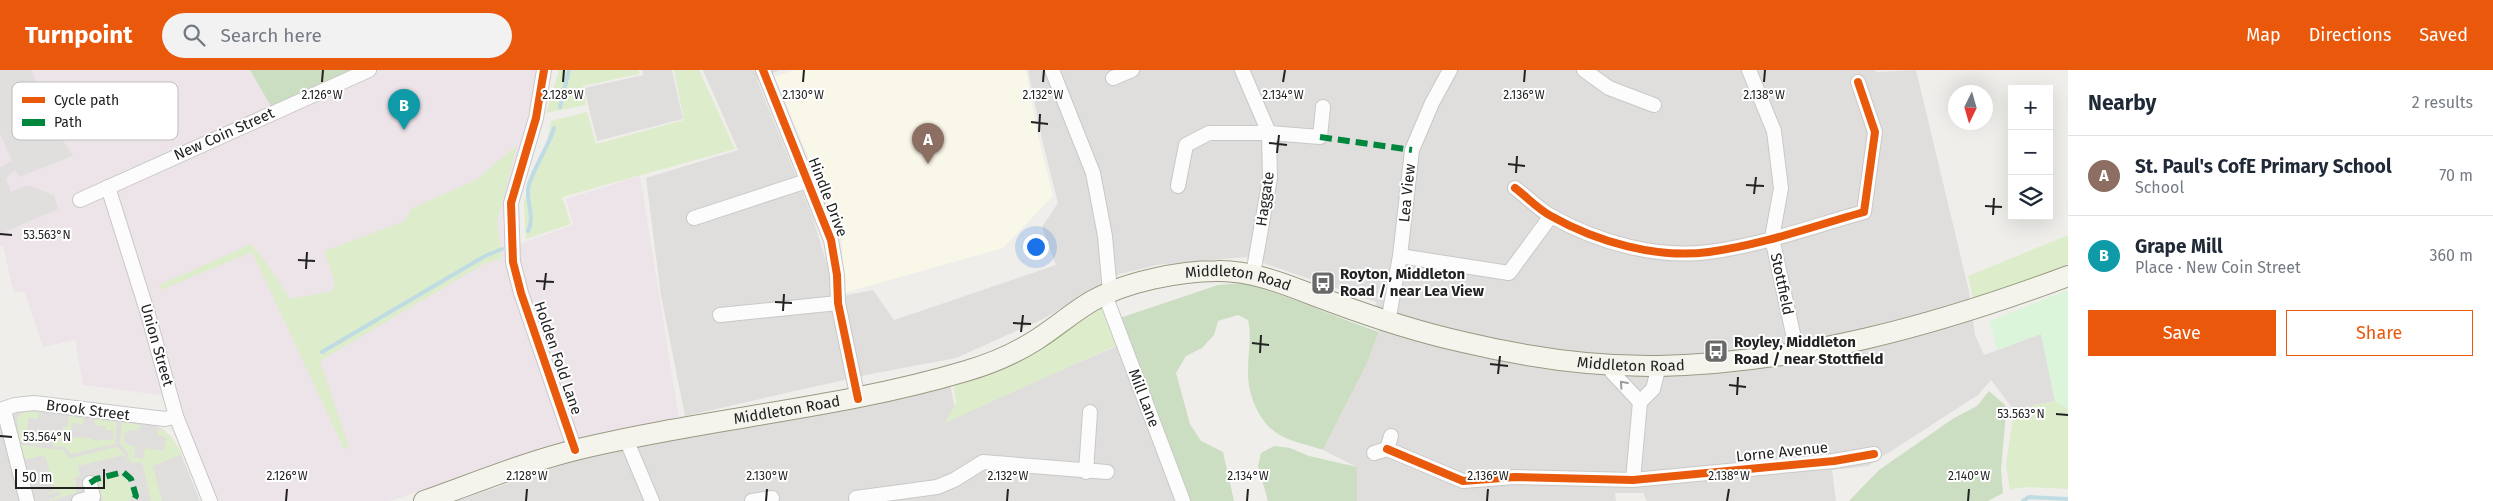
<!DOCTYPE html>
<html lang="en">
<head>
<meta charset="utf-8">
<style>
	body { margin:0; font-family:"Fira Sans",sans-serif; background:#f2f2f3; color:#1f2937 }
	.controls { position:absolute; right:15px; top:15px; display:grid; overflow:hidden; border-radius:0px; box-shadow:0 5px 20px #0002 }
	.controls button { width:45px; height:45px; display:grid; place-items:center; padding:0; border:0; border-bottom:1px solid #e0e1e3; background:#fff; color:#1f2937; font:25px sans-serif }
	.compass { position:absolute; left:1948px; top:15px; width:45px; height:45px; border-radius:50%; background:#fff; box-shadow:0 5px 20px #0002; rotate:185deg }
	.scale { position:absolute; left:15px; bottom:12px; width:90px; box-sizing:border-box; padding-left:5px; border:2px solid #222; border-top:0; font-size:14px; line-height:18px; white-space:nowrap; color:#222; -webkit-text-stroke:4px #fff; paint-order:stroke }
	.you { position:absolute; left:1035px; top:176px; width:18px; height:18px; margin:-12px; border:4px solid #fff; border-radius:50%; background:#1a73e8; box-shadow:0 0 0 8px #1a73e833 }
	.badge { display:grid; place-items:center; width:32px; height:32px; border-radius:50%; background:#ea580c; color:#fff; font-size:16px; font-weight:700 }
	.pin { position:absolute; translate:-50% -41px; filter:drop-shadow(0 1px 2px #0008) }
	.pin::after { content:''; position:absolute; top:26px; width:18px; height:15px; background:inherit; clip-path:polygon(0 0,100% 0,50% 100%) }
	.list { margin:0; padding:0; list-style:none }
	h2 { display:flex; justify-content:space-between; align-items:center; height:65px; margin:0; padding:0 20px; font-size:21px }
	h2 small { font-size:16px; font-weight:400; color:#747a83 }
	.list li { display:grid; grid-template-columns:32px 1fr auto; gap:15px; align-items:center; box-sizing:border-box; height:80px; padding:0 20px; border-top:1px solid #e0e1e3 }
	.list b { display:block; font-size:19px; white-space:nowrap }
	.list p { margin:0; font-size:16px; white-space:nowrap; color:#747a83 }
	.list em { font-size:16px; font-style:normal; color:#747a83 }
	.actions { display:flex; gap:10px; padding:15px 20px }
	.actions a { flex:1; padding:11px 0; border:1px solid #ea580c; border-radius:0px; text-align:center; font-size:18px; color:#ea580c }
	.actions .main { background:#ea580c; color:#fff }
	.icon { flex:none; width:28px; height:28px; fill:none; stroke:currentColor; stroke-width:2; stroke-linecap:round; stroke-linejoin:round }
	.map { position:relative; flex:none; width:2068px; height:431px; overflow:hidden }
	header { display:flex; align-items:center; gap:30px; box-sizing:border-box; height:70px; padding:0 25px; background:#ea580c; color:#fff }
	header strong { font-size:24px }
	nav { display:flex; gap:28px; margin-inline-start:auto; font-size:18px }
	.search { width:350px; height:45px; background:#f2f2f3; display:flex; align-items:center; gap:12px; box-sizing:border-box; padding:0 18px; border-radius:28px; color:#747a83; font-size:19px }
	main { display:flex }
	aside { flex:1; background:#fff }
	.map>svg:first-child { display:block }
	.residential { fill:#dfdedc }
	.industrial { fill:#ede4e9 }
	.education { fill:#f8f7e8 }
	.grass { fill:#ddeccb }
	.forest { fill:#cbdec1 }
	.park { fill:#daf5da }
	.parking { fill:#e0dfde }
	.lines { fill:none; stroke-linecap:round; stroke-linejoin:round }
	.stream { stroke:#bfdbe3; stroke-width:4 }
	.minor-casing { stroke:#c9c8c7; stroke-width:16 }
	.secondary-casing { stroke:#999a82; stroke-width:22 }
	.minor { stroke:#fdfcfc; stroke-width:14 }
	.secondary { stroke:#f4f4ed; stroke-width:20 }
	.quiet { stroke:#00873e; stroke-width:6; stroke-dasharray:12 6; stroke-linecap:butt }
	.cycleway-casing { stroke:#fff; stroke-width:11 }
	.cycleway { stroke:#e8590c; stroke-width:8 }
	.oneway { stroke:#9a9a9a }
	.ticks { fill:none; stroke:#222; stroke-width:2 }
	.labels { text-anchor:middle; stroke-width:4; stroke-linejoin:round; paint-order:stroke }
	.street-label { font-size:15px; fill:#222; stroke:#fff }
	.poi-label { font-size:15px; font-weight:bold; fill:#222; stroke:#fff; text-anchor:start }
	.key { fill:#fff; stroke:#bdbdbd; stroke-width:1 }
	.key-label { font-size:14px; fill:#222 }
	.ticks-label { font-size:12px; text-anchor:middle; fill:#222; stroke:#fff; stroke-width:4; stroke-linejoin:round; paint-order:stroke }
</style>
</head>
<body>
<header>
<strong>Turnpoint</strong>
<div class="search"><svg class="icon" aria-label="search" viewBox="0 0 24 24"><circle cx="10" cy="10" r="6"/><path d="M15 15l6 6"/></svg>Search here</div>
<nav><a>Map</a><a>Directions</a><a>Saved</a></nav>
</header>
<main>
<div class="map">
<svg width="2068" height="431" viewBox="0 0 2068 431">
	<rect width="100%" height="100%" fill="#f0eeeb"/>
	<g class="residential">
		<polygon points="642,0 672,0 683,49 597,71 584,18 643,5"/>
		<polygon points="703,0 780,0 757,10 813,148 837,227 873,220 894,250 1056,195 1042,157 1058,133 1042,69 1028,0 1875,0 1876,2 1916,0 1969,221 1975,265 1984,285 2041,264 2055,331 2014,340 1991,310 1978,325 1868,396 1832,400 1836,431 1647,431 1643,423 1615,423 1616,431 1357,431 1357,397 1323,380 1367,293 1379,262 1376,232 1246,187 1156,195 1120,204 1041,250 956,288 871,304 685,346 661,226 646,108 738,80"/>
		<polygon points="1119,275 1178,431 456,431 574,391 644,374 950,312 956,346"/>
		<polygon points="33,337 156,356 164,360 179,379 200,431 0,431 0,346"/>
	</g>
	<polygon class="industrial" points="0,0 250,0 272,38 359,0 539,0 502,152 506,179 573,155 566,129 640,106 679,348 567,372 390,431 217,431 176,327 83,315 75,270 43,277 25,223 13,221 3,176 0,176"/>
	<polygon class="education" points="794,0 1026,0 1037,62 1053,126 1003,178 844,223 842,168 775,7"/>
	<g class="grass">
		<polygon points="559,0 639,0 639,4 583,16 586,35 546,43"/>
		<polygon points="674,0 699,0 735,79 562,127 571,154 526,169 524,132 546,77 551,51 587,42 596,74 684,50"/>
		<polygon points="517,75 497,152 502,189 484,194 320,291 349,377 344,379 252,182 161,220 159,215 251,174 266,192 290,229 332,221 335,212 324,181 405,151 412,138 476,110"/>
		<polygon points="2068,165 2068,194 1974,233 1968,206"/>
		<polygon points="1105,232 1119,274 945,353 956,333 953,313"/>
		<polygon points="2055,331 2068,339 2068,419 2025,417 2010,420 2006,395 2014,340"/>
		<polygon points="29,341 39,342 38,349 28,348 27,362 37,363 36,374 20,372 17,348 21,344"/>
		<polygon points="69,346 84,348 83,354 72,353 71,367 93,368 93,370 113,370 114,361 106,360 106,357 95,355 95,349 117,352 115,374 71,384 65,377 53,376 54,365 62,366 63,357 67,357"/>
		<polygon points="122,352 140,355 139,360 129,360 128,363 125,362 124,371 126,374 136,377 134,387 143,389 145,378 164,381 166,367 157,365 159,358 171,366 182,384 153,396 162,431 151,431 142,392 130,393 127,381 120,374"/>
		<polygon points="21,375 63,380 70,388 117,377 125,385 128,394 123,385 78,396 80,406 75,408 77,418 75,423 50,431 50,429 61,425 60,421 43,426 55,420 45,385 24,390"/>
		<polygon points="118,405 129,410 133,426 129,431 103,431 97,410"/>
	</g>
	<g class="forest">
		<polygon points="250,0 359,0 272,38"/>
		<path d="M 1242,213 C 1289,225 1333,247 1379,262 L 1367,293 L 1323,380 C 1309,375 1291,372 1278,364 C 1258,352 1247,322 1248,300 C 1248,282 1252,267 1248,250 L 1238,245 L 1218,251 L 1214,265 L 1202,278 L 1186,286 L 1176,303 L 1190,354 L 1201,371 L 1223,382 L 1234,431 L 1186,431 L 1120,248 L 1218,215 Z"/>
		<polygon points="1989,321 2005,335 2006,343 2001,399 2003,423 1988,431 1849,431 1879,400 1954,348 1977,336"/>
		<polygon points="1274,376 1290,378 1309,386 1357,397 1357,431 1268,431 1258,396 1261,383"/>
	</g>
	<polygon class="park" points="2068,220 2068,339 2055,331 2041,264 1997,280 1990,251"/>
	<polygon class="parking" points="0,0 31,0 60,65 73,86 19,107 15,100 6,108 11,122 27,115 54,125 58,139 0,164 0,97 12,91 0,64"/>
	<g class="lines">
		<g class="stream">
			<polyline points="560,37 569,0"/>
			<path d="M 528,161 C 535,148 527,134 528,119 C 529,106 549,76 554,58"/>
			<polyline points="322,282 485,186 502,179"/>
			<polyline points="2023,431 2029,427 2068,429"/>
		</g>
		<g class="minor-casing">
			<g id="minor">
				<polyline points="544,0 536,48 511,133 513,192 521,223 575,380"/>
				<polyline points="763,0 831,170 837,205 838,233 858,329"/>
				<polyline points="1052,0 1093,103 1105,166 1110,222"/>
				<polyline points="1242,0 1269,63 1270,108 1253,204"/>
				<polyline points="1584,0 1609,18 1654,35"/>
				<polyline points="1749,0 1774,61 1781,118 1772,168 1797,282"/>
				<polyline points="1113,8 1132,0"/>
				<polyline points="1178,116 1186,75 1209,63 1269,63 1320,67 1323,37"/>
				<polyline points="108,117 148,244 176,346 210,431"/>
				<path d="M 1515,118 C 1527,127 1538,139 1551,146 C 1597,172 1657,189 1709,182 C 1762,175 1814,156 1864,142 L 1875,62 L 1858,12"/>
				<polyline points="80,130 369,0"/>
				<polyline points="694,148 807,111"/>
				<polyline points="1400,186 1509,203 1551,146"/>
				<polyline points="1105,225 1183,431"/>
				<polyline points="720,245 838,233"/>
				<polyline points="1388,252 1400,186 1412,80 1432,33 1450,0"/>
				<polyline points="1611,294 1612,302 1640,332"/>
				<polyline points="0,340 15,335 34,333 165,349 176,346"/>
				<polyline points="4,340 27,431"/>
				<polyline points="626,369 652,431"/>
				<polyline points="1387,379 1463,411 1515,407 1633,410 1834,391 1874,384"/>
				<polyline points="1374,383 1387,379 1391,366"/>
				<polyline points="1086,402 1090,342"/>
				<polyline points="1633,410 1640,332 1653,319 1659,296"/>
				<polyline points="856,428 937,417 954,410 983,392 1107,402"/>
				<polyline points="79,431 93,427 90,413"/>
				<polyline points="752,431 772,428"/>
			</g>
		</g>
		<g class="secondary-casing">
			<g id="secondary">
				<path id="s1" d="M 424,431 C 475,413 526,392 579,379 C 707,348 839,339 966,301 C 990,294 1014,284 1036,270 C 1055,258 1073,242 1092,231 C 1125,212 1179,201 1217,201 C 1257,200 1295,219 1332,232 C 1375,248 1418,262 1463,272 C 1526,287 1594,297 1659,296 C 1800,293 1937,255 2068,206"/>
			</g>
		</g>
		<use href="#minor" class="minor"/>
		<use href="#secondary" class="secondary"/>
		<g class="quiet">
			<polyline points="1320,67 1412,80"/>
			<polyline points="90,413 96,409 123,402 131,409 136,426 133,431"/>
		</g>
		<g class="cycleway-casing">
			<g id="cycleway">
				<polyline points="544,0 536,48 511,133 513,192 521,223 575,380"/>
				<polyline points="763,0 831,170 837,205 838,233 858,329"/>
				<path d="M 1515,118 C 1527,127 1538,139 1551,146 C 1597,172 1657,189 1709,182 C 1762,175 1814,156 1864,142 L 1875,62 L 1858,12"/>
				<polyline points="1387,379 1463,411 1515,407 1633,410 1834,391 1874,384"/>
			</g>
		</g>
		<use href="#cycleway" class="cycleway"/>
	</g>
	<defs><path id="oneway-chevron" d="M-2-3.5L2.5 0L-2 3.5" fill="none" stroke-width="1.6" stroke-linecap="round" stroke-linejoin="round" transform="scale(1.25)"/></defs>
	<use class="oneway" href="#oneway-chevron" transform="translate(1623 314) rotate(-132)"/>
	<path class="ticks" d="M 322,12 L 323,0M 563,12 L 564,0M 803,12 L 804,0M 1043,12 L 1044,0M 1283,12 L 1285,0M 1524,12 L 1525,0M 1764,12 L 1765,0M 1031,52 L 1048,54M 1039,62 L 1040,44M 1269,73 L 1287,75M 1277,83 L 1279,65M 1508,94 L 1525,96M 1516,103 L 1517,86M 1746,115 L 1764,116M 1754,124 L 1756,107M 1985,136 L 2002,137M 1993,145 L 1994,128M 0,164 L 12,165M 298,190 L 315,191M 306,199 L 307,182M 536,211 L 554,212M 544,220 L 546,203M 775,232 L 792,233M 783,241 L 784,224M 1013,253 L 1031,254M 1021,262 L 1023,245M 1252,273 L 1269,275M 1260,283 L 1261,265M 1490,294 L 1508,296M 1498,304 L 1500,286M 1729,315 L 1746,317M 1737,325 L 1738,307M 2056,344 L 2068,345M 0,366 L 12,367M 286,431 L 287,419M 526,431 L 527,419M 766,431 L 767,419M 1007,431 L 1008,419M 1247,431 L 1248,419M 1487,431 L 1488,419M 1727,431 L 1729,419M 1968,431 L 1969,419"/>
	<defs>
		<g id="bus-square" transform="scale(1.25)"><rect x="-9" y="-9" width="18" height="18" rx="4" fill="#6a6968" stroke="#fff"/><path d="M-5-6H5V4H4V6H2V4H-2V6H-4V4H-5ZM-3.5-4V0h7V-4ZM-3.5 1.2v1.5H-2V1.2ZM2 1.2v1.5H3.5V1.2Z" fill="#fff"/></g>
	</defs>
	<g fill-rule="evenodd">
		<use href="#bus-square" x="1323" y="213"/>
		<use href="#bus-square" x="1716" y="281"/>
	</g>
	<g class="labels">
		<g class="street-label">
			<text transform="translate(224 64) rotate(-24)" y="5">New Coin Street</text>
			<text transform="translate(1407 123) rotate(-84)" y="5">Lea View</text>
			<text transform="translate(828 127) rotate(69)" y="5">Hindle Drive</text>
			<text transform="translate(1265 129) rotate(-82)" y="5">Haggate</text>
			<text dy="5" stroke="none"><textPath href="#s1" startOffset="855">Middleton Road</textPath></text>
			<text transform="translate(1782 214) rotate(78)" y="5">Stottfield</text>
			<text transform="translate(157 275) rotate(74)" y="5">Union Street</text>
			<text transform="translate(558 288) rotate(71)" y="5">Holden Fold Lane</text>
			<text dy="5" stroke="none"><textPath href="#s1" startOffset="1260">Middleton Road</textPath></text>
			<text transform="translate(1144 328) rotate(69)" y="5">Mill Lane</text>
			<text transform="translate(88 340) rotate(7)" y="5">Brook Street</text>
			<text dy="5" stroke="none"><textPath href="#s1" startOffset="375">Middleton Road</textPath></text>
			<text transform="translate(1782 382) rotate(-6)" y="5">Lorne Avenue</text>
		</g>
		<g class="poi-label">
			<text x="1340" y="209">Royton, Middleton<tspan x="1340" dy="17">Road / near Lea View</tspan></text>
			<text x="1734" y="277">Royley, Middleton<tspan x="1734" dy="17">Road / near Stottfield</tspan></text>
		</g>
	</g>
	<rect x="12" y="12" width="166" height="58" rx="8" class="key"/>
	<rect x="22" y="27" width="23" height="6" fill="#e8590c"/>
	<rect x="22" y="49" width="23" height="7" fill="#00873e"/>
	<g class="key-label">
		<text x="54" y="35">Cycle path</text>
		<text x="54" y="57">Path</text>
	</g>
	<g class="ticks-label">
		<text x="322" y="29">2.126°W</text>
		<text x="563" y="29">2.128°W</text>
		<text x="803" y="29">2.130°W</text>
		<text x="1043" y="29">2.132°W</text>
		<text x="1283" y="29">2.134°W</text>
		<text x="1524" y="29">2.136°W</text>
		<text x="1764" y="29">2.138°W</text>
		<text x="47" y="169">53.563°N</text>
		<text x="2021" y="348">53.563°N</text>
		<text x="47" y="371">53.564°N</text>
		<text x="287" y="410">2.126°W</text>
		<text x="527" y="410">2.128°W</text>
		<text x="767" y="410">2.130°W</text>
		<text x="1008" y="410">2.132°W</text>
		<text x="1248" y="410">2.134°W</text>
		<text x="1488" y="410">2.136°W</text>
		<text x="1729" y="410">2.138°W</text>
		<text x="1969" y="410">2.140°W</text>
	</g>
</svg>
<div class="controls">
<button>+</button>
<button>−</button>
<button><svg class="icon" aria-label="layers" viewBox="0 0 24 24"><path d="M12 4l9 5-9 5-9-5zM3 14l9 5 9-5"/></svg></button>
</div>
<svg class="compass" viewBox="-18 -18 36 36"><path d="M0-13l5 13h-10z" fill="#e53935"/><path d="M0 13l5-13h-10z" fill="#747a83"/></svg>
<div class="scale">50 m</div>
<div class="you"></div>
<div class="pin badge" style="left:928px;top:94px;background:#8d6e63">A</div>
<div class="pin badge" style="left:404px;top:60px;background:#0f9aa8">B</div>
</div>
<aside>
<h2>Nearby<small>2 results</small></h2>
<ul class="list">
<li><span class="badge" style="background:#8d6e63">A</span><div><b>St. Paul's CofE Primary School</b><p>School</p></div><em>70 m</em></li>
<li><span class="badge" style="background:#0f9aa8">B</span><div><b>Grape Mill</b><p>Place · New Coin Street</p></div><em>360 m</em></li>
</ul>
<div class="actions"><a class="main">Save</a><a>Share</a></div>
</aside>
</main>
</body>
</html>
